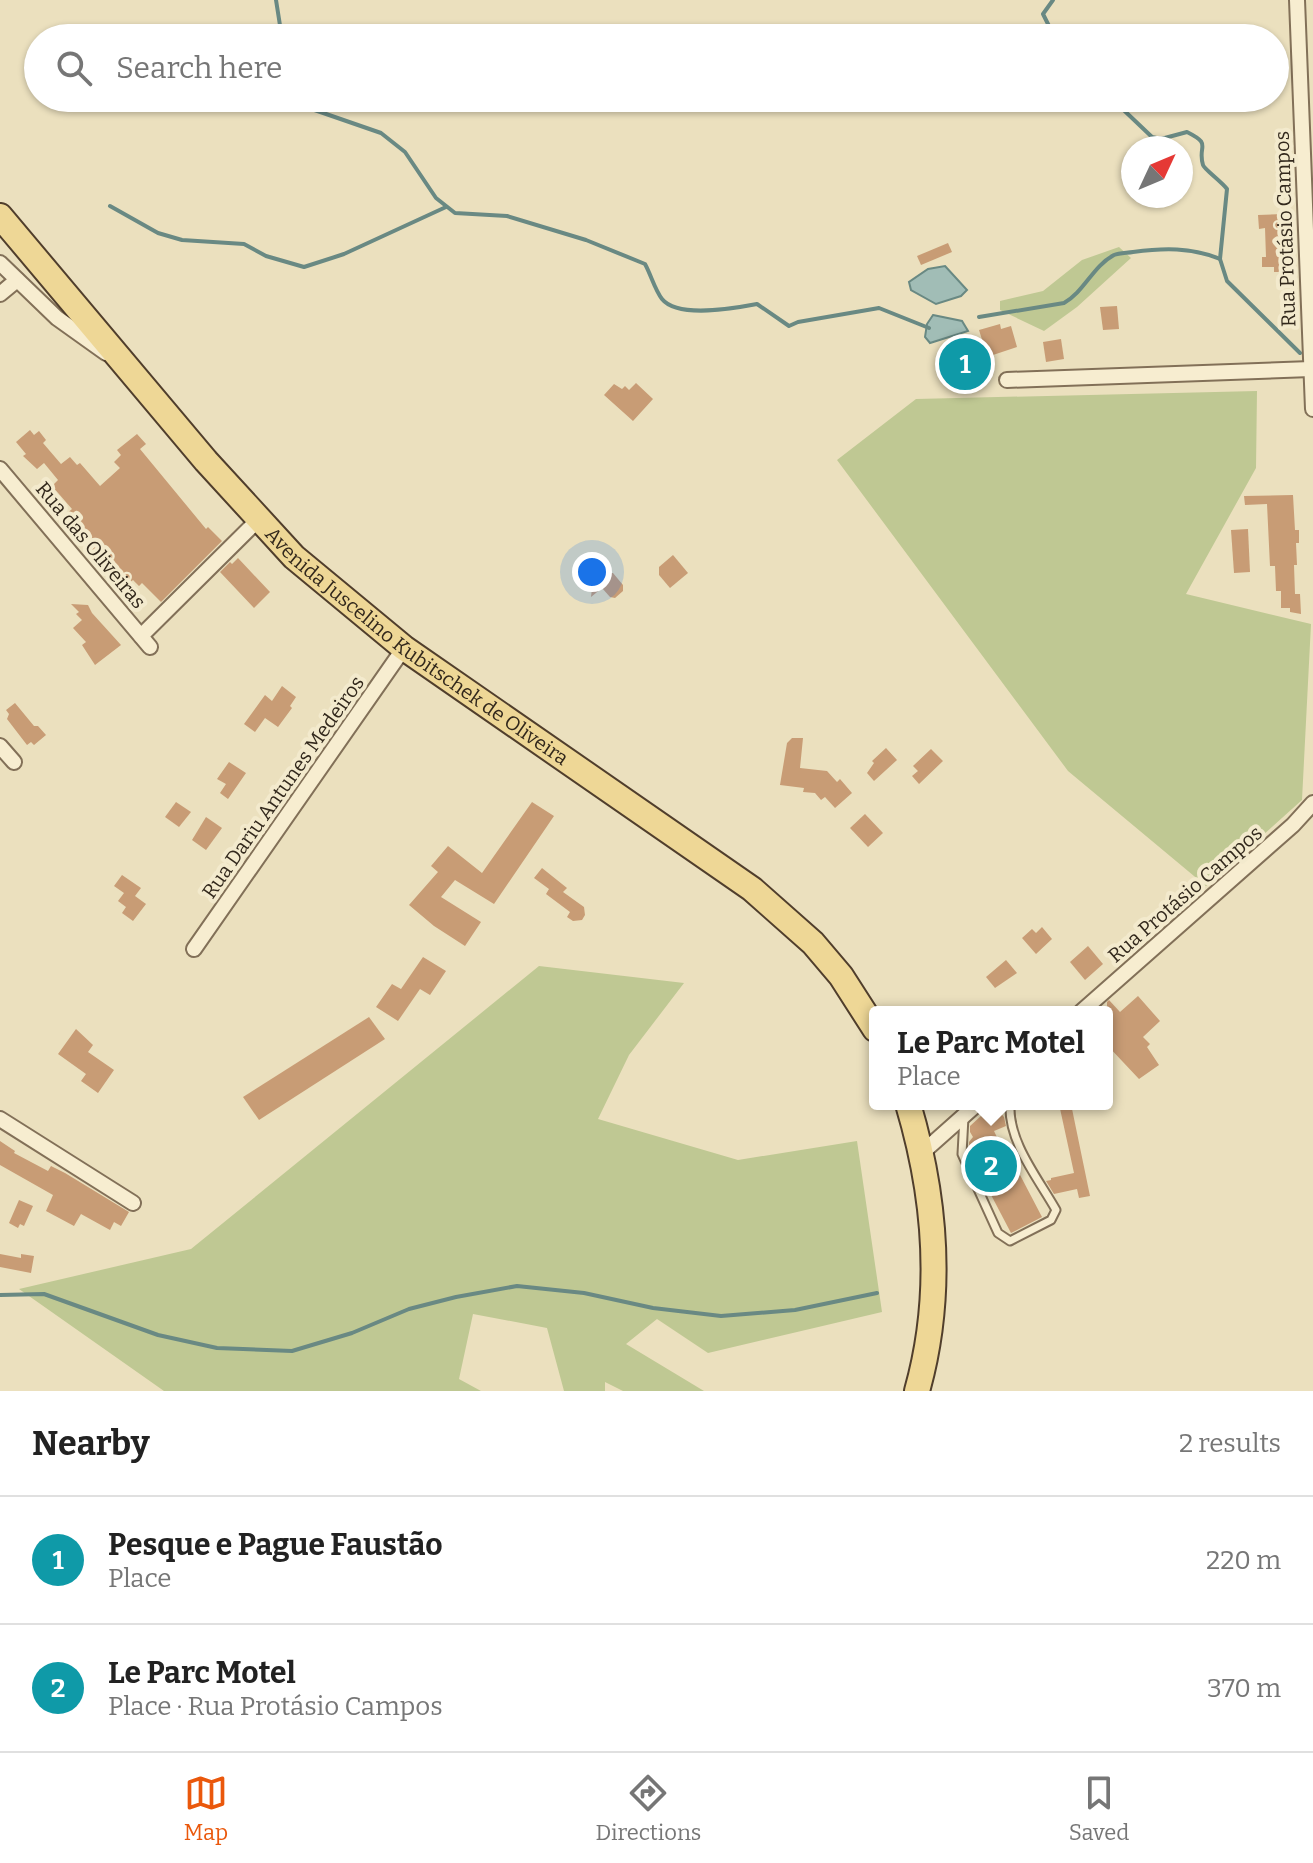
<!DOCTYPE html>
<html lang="en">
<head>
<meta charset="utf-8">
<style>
	body { margin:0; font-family:Bitter,serif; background:#f2f2f2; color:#222 }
	.compass { position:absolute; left:1121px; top:136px; width:72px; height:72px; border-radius:50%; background:#fff; box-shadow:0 2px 6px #0004; rotate:46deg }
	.you { position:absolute; left:592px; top:572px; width:28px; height:28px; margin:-20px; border:6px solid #fff; border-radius:50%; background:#1a73e8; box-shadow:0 0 0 12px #1a73e833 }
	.badge { display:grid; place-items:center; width:52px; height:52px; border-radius:50%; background:#ea580c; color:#fff; font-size:26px; font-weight:700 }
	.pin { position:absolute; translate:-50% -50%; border:4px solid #fff; box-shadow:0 2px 8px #0006 }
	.popup { position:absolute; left:869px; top:1006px; width:244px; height:104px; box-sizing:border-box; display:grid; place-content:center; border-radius:8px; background:#fff; filter:drop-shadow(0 2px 6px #0005); font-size:26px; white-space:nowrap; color:#767676 }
	.popup b { font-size:30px; color:#222 }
	.popup::after { content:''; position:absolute; left:50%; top:100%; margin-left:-16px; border:16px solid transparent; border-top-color:#fff }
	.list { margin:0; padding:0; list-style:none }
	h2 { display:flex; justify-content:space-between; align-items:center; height:104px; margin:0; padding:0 32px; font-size:34px }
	h2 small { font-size:26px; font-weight:400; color:#767676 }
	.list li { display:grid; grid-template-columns:52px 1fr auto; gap:24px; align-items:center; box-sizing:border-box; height:128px; padding:0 32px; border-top:2px solid #e0e0e0 }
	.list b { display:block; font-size:30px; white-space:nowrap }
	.list p { margin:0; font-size:26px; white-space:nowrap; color:#767676 }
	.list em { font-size:26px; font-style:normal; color:#767676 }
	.icon { flex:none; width:44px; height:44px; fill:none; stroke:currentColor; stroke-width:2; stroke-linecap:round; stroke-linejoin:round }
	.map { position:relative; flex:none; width:1313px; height:1391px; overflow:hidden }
	.search { position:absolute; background:#fff; box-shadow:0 2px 6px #0004; left:24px; right:24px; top:24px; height:88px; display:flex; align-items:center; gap:20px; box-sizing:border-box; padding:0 28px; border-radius:44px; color:#767676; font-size:30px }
	.sheet { height:360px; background:#fff }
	nav { display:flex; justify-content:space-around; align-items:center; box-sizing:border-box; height:112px; border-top:2px solid #e0e0e0; background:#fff; font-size:22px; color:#767676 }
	nav a { display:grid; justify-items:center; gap:4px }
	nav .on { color:#ea580c }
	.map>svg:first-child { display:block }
	.green { fill:#bfc893 }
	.water { fill:#a1bdb6; stroke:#698983; stroke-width:2 }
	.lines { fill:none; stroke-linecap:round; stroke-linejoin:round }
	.stream { stroke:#698983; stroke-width:4 }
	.building { fill:#c89c75 }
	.lane-casing { stroke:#827058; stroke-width:11 }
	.street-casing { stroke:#827058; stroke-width:18 }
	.primary-casing { stroke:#503e2c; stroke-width:28 }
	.lane { stroke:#f7edd0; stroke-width:7 }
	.street { stroke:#f7edd0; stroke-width:14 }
	.primary { stroke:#eed796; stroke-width:24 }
	.labels { text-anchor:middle; stroke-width:8; stroke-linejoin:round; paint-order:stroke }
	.street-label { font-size:20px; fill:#32281c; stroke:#f3eacd }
</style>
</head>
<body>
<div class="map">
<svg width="1313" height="1391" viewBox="0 0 1313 1391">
	<rect width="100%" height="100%" fill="#ebe0be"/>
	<g class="green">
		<polygon points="1119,247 1131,258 1077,307 1044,331 1000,310 1000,301 1043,291 1082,260"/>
		<polygon points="1257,391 1256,468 1186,594 1311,624 1302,800 1206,886 1068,771 837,460 916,399"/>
		<polygon points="539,966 684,983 629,1055 598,1119 738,1160 857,1141 882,1312 708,1353 657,1319 626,1344 704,1391 623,1391 605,1382 605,1391 564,1391 547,1328 473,1314 459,1379 481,1391 164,1391 19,1289 191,1249"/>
	</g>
	<g class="water">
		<polygon points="945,266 967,290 961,296 936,304 911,290 909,282 928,269"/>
		<polygon points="933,315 962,321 968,331 930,343 925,337 927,324"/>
	</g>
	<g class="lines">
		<g class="stream">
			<polyline points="276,0 282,38"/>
			<polyline points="1053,0 1043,14 1055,38"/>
			<path d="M 295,98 L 303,106 L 381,133 L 405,152 L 436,198 L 455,213 L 507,216 L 586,240 L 645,264 C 651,275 655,290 662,299 C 678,319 736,308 757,304 L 789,326 L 798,322 L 879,308 L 929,328"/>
			<path d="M 1111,98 L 1152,137 L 1161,139 L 1187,132 C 1213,145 1197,145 1203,165 C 1204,169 1222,182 1227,189 L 1220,259"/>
			<polyline points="110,206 158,233 182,240 244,244 266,256 304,267 344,254 446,207"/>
			<path d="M 979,317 L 1064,303 C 1084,292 1093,266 1114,255 C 1119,253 1127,253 1133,252 C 1163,248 1191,247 1220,259 L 1227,281 L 1300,353"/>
			<polyline points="0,1295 44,1294 158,1335 217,1348 292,1351 352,1333 409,1309 456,1297 517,1286 584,1293 653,1308 721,1316 795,1310 877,1293"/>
		</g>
	</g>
	<g class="building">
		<polygon points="1284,214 1288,272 1274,272 1274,267 1262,267 1262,257 1266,257 1265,228 1259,229 1258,215"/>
		<polygon points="948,243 952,252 921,265 917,256"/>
		<polygon points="1117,306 1119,329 1103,330 1100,307"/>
		<polygon points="1000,324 1001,329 1011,326 1017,347 984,358 987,367 949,380 942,360 984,346 979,330"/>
		<polygon points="1061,339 1064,359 1046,362 1043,342"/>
		<polygon points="636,383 653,399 633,421 604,395 614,384 622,389 625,386 629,390"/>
		<polygon points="30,430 34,435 39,431 46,440 43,443 61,464 70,457 77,465 80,463 100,486 120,468 114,462 121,455 117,450 137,434 146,444 140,449 206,529 208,527 222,541 161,602 142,583 139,586 133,580 124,588 64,516 72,509 52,486 58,480 44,463 37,469 23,456 26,454 16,442"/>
		<polygon points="1293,495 1295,530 1299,530 1299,543 1296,543 1297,565 1294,565 1295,594 1300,594 1301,614 1290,612 1290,608 1281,608 1281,591 1276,591 1275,566 1270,566 1267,504 1245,505 1244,496"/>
		<polygon points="1248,529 1250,572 1234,573 1231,530"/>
		<polygon points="673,555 688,573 670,588 659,575 659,567"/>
		<polygon points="238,558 270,592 254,608 220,572 230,562 232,564"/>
		<polygon points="600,573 613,573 623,585 623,591 615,598 610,597 602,588 591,597 593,579"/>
		<polygon points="71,604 88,605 92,613 121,645 95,665 82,645 86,642 73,628 82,620 76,614 79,612"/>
		<polygon points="282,686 296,697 290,706 292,708 278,727 265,718 255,732 244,724 265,695 272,701"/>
		<polygon points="15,703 34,726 38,726 46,735 34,745 31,742 27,745 7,719 9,714 6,710"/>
		<polygon points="792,738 803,738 800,768 827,771 837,782 840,779 852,793 835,808 825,797 821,800 815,793 803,792 804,788 780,785 787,743"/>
		<polygon points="886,748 897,760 874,781 867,773 874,763 872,761"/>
		<polygon points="931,749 943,761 919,784 912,776 918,771 913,766"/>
		<polygon points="229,762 246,773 228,799 220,793 226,784 217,779"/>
		<polygon points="176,802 191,812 179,827 165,817"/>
		<polygon points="532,802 554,816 494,904 455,880 441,897 481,922 465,946 434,926 409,905 438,872 431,866 448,846 482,873"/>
		<polygon points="865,814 883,833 868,847 850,828"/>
		<polygon points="206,817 222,828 206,850 192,840"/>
		<polygon points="542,868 567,888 563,892 584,907 585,915 582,920 573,921 567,917 570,912 546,894 549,889 534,878"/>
		<polygon points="122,875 141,888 135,896 146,904 133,921 122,913 126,907 118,901 124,893 114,886"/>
		<polygon points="1042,927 1052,939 1036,954 1022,938 1032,929 1036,933"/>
		<polygon points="1088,946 1103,964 1085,980 1070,962"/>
		<polygon points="423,957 446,971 430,995 420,989 398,1021 376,1007 392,984 401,989"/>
		<polygon points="1006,960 1017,973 995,988 986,977"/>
		<polygon points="1138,996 1160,1021 1143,1037 1150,1044 1147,1047 1159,1065 1139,1079 1107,1045 1107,1002 1109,1000 1120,1012"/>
		<polygon points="369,1017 385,1039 259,1120 243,1097"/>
		<polygon points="76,1029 93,1045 88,1052 114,1070 98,1093 81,1081 86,1074 58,1054"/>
		<polygon points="1059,1104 1071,1104 1090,1196 1079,1198 1077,1189 1054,1194 1046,1181 1051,1180 1051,1178 1074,1173"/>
		<polygon points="993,1105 1004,1117 1006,1126 994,1131 1015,1175 1019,1173 1042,1217 1011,1233 989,1191 987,1192 969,1153 969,1142 973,1137 970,1132 970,1126"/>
		<polygon points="0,1141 15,1151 14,1153 48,1171 51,1166 65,1173 129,1212 121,1226 114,1222 110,1230 81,1214 74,1226 46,1211 53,1195 0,1165"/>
		<polygon points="19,1200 33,1206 24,1226 20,1224 18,1228 9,1223"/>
		<polygon points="0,1254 21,1258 21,1254 34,1256 31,1273 0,1267"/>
	</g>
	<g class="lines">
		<g class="lane-casing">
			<path id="lane" d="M 964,1117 L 962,1154 L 998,1233 L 1010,1241 L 1051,1220 L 1056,1210 C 1038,1178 1008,1142 1010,1104"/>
		</g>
		<g class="street-casing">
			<g id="street">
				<polyline points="1297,0 1313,409"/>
				<polyline points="0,263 57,318 106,353"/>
				<polyline points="0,294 17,280"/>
				<polyline points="1007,380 1311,369"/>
				<polyline points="0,469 150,647"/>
				<polyline points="141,636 258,520"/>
				<polyline points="0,746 14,762"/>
				<polyline points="194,949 404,648"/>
				<polyline points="1081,1012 1293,825 1313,803"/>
				<polyline points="0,1119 133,1203"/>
				<polyline points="923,1152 977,1104"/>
			</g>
		</g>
		<g class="primary-casing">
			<g id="primary">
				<path id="s1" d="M 0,216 L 206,461 L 294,557 L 404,648 L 752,889 L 813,943 L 841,976 L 875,1029"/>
				<path d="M 908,1104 C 936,1198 944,1295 917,1391"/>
			</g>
		</g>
		<use href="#lane" class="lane"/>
		<use href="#street" class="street"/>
		<use href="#primary" class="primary"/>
	</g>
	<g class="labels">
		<g class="street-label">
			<text transform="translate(1285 229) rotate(-92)" y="7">Rua Protásio Campos</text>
			<text transform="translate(91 545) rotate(50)" y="7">Rua das Oliveiras</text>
			<text dy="7" stroke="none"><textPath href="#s1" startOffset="602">Avenida Juscelino Kubitschek de Oliveira</textPath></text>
			<text transform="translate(283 787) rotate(-55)" y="7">Rua Dariu Antunes Medeiros</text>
			<text transform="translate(1185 894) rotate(-41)" y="7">Rua Protásio Campos</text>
		</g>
	</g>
</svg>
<svg class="compass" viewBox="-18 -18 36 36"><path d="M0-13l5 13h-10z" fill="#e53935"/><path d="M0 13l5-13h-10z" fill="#767676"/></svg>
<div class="you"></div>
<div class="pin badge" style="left:965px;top:364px;background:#0f9aa8">1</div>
<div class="pin badge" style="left:991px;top:1166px;background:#0f9aa8">2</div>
<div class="popup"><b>Le Parc Motel</b>Place</div>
<div class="search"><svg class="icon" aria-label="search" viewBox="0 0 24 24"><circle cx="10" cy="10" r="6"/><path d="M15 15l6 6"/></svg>Search here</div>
</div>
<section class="sheet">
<h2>Nearby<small>2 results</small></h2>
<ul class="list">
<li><span class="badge" style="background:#0f9aa8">1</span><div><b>Pesque e Pague Faustão</b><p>Place</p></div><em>220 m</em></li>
<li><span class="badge" style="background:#0f9aa8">2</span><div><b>Le Parc Motel</b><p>Place · Rua Protásio Campos</p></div><em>370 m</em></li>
</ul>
</section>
<nav>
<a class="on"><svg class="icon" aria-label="map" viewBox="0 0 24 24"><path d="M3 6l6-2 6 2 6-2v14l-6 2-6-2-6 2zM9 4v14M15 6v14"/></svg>Map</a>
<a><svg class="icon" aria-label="directions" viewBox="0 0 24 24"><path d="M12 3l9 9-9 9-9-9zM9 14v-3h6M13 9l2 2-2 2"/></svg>Directions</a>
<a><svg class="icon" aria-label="saved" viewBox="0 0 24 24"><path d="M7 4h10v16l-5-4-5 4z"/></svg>Saved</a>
</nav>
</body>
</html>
